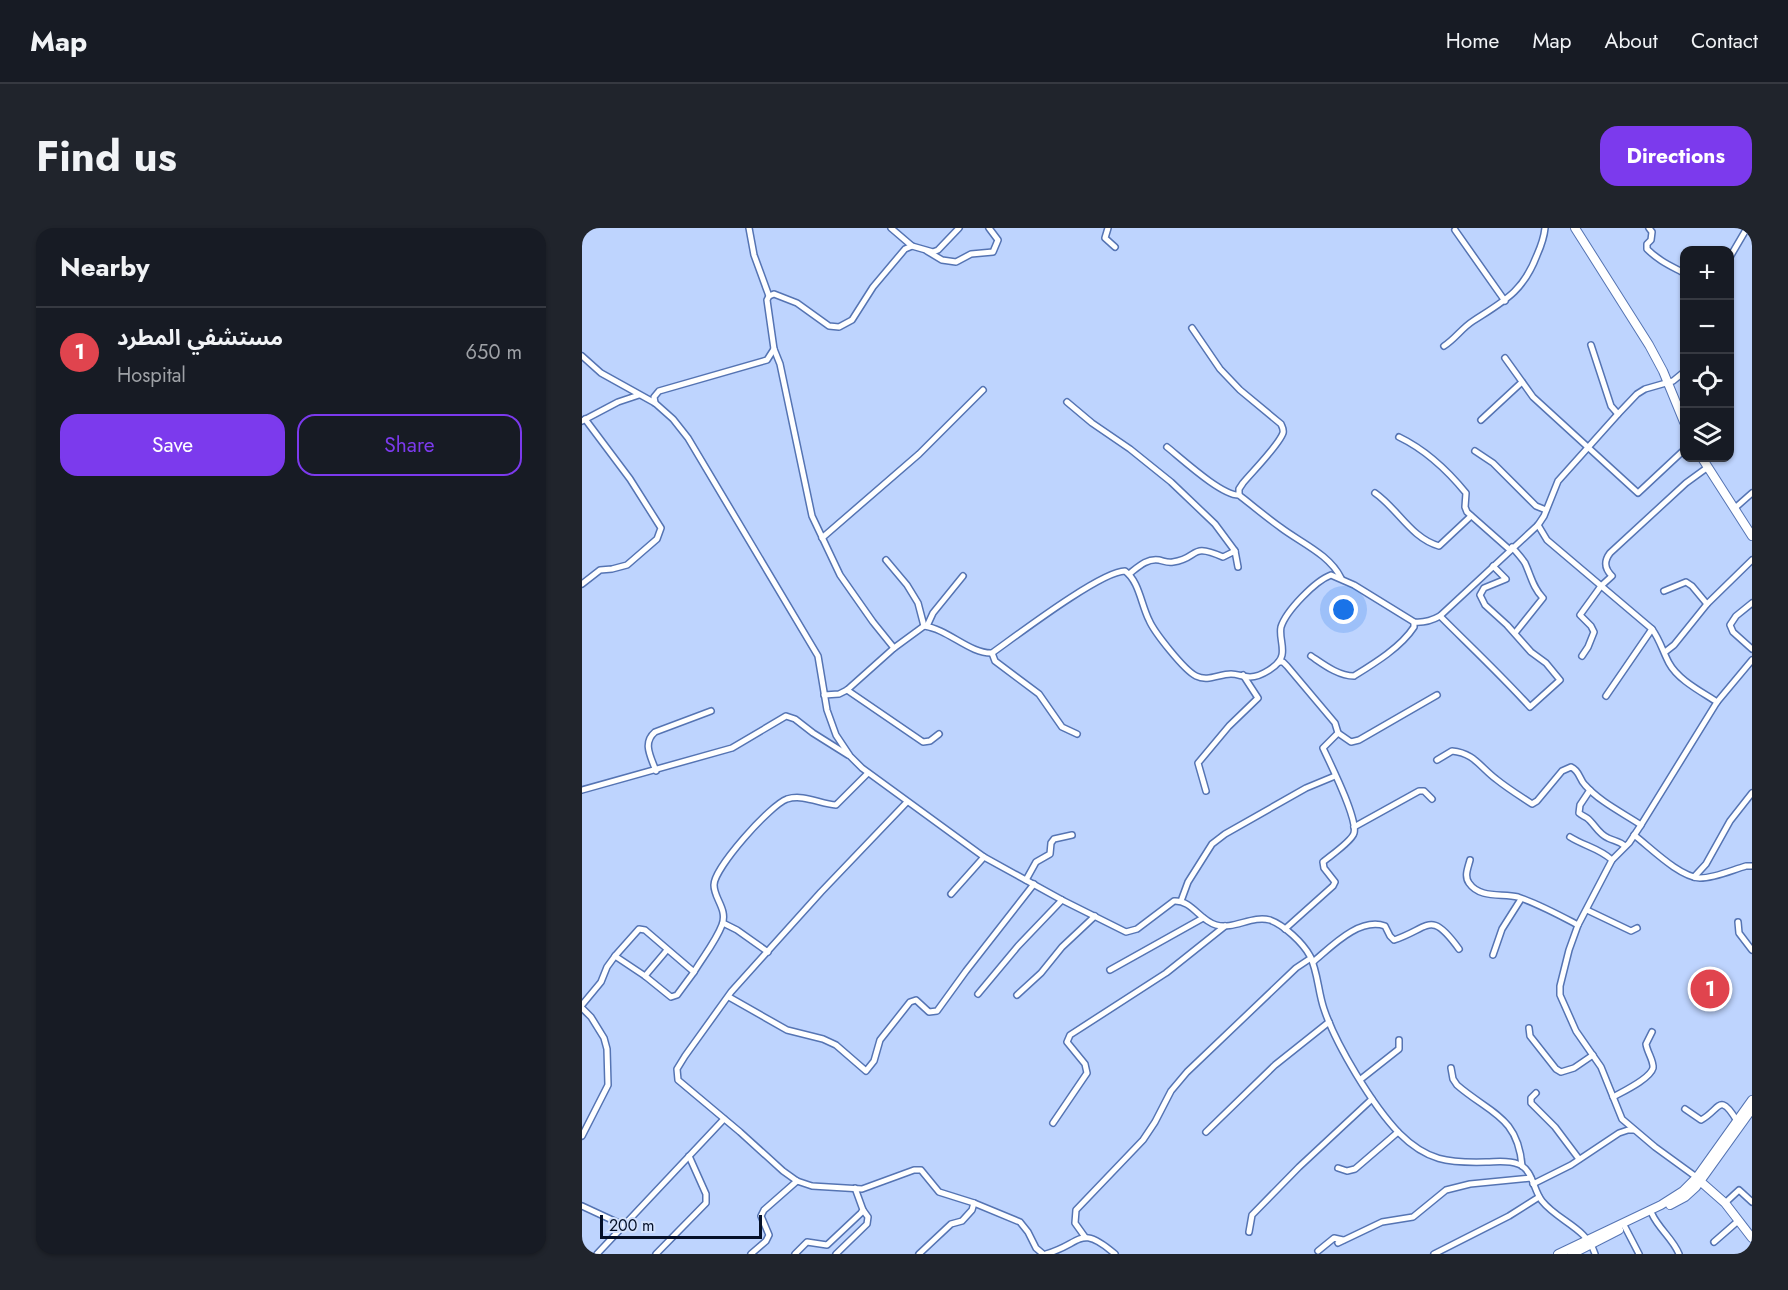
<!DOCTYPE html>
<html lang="en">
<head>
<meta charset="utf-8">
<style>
	body { margin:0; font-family:Jost,"Noto Sans Arabic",sans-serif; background:#20242c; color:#f1f3f6 }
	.controls { position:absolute; right:18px; top:18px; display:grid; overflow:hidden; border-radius:12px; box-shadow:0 2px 4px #0004 }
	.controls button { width:54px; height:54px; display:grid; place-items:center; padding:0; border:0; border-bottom:2px solid #363941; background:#171b24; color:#f1f3f6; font:30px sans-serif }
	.scale { position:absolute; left:18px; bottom:15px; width:162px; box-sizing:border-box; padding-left:6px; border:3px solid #051028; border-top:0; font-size:16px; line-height:21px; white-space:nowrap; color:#051028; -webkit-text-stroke:4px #d2e1fd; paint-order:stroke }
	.you { position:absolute; left:762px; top:382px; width:21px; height:21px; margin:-15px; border:4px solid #fff; border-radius:50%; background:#1a73e8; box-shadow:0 0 0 9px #1a73e833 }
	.badge { display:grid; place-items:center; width:39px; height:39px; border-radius:50%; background:#7c3aed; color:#fff; font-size:20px; font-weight:700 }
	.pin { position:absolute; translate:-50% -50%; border:3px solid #fff; box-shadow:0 2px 6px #0006 }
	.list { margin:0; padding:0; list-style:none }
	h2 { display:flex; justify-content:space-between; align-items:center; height:78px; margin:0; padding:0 24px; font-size:26px }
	h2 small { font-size:20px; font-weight:400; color:#9ea1a6 }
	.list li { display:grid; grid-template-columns:39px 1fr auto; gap:18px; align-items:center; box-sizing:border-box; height:90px; padding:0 24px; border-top:2px solid #363941 }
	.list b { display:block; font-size:22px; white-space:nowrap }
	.list p { margin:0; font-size:20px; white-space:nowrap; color:#9ea1a6 }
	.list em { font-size:20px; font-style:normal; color:#9ea1a6 }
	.actions { display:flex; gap:12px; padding:18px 24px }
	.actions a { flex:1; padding:14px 0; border:2px solid #7c3aed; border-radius:18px; text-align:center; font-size:21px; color:#7c3aed }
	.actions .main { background:#7c3aed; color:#fff }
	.icon { flex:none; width:33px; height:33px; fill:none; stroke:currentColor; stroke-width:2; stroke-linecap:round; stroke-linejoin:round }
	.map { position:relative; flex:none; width:1170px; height:1026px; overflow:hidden; border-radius:18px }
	header { display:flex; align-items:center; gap:36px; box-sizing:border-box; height:84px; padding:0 30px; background:#171b24; border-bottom:2px solid #363941 }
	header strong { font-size:28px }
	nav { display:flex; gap:33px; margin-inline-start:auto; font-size:21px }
	.intro { display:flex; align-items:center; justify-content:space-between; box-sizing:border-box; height:144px; padding:0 36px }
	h1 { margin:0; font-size:42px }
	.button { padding:15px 27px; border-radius:18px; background:#7c3aed; color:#fff; font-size:21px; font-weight:700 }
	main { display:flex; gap:36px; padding:0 36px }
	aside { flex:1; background:#171b24; border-radius:18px; box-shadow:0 2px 4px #0004 }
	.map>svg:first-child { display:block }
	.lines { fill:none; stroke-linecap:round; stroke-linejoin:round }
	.street-casing { stroke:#5574b3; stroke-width:8 }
	.secondary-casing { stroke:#5574b3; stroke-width:10 }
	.street { stroke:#fff; stroke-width:5 }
	.secondary { stroke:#fff; stroke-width:8 }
</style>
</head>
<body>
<header>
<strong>Map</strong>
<nav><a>Home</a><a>Map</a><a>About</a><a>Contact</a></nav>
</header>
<div class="intro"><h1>Find us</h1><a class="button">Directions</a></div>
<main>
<aside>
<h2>Nearby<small></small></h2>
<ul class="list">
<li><span class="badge" style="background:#e0444e">1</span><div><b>مستشفي المطرد</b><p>Hospital</p></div><em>650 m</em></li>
</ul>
<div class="actions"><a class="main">Save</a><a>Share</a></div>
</aside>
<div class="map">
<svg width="1170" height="1026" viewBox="0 0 1170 1026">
	<rect width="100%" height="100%" fill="#bed4fe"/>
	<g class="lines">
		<g class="street-casing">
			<g id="street">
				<polyline points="167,0 172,27 187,68"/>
				<polyline points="309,0 330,18 351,24 356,22 377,0"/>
				<polyline points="526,0 523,10 533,19"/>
				<path d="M 1067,0 L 1070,4 L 1069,12 L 1065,16 L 1065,21 C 1076,32 1087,37 1100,44"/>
				<polyline points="873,2 923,73"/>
				<polyline points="345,23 360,32 374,34 389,26 411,24 416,12 407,0"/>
				<polyline points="1148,29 1165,0"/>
				<path d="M 610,100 L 638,141 L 658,162 L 699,196 C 700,199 702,201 701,205 C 697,217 670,244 661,255 L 657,261 L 657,267"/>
				<polyline points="1009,117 1029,178 1036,186"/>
				<path d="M 862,118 C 873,111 880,100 891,93 C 922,73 941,64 955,27 C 959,18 962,10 963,0"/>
				<polyline points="192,121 198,136 230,288 258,347 291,394 312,420"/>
				<path d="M 0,128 L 19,145 L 73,175 L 91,191 L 106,210 L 236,428 L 245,482 L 254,507 L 268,528 L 280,540 L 402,629 L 480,672 L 544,704 L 555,701 L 592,673 C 610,672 617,692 634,697 C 652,702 670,687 688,692 C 702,697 721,715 728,728 C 736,744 736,764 742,781 C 754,817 791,878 817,905 C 845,933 866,935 904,934 C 914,934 926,932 936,936 C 951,941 951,962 960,973 C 976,993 1005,1000 1013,1026"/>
				<polyline points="923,130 951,169 1056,265 1102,222"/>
				<polyline points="485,174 510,195 548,221 589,254 633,296 653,323 656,339"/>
				<polyline points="73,175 72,169 77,163 185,132 192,121 185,72 187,68 192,66 215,75 247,98 257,99 270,92 291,59 323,21 330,18"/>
				<polyline points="899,192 940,154"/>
				<polyline points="0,193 36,174 57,167"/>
				<path d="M 817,209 C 842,221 866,243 884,265 L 883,279 L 885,284 L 928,322"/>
				<path d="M 585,219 C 600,231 640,268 657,267 C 671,278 684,289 698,299 C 719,315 747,326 759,350"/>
				<polyline points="893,223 911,235 954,278 964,282"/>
				<path d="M 793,265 C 816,281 829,310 857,318 L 889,288"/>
				<polyline points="1153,280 1170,265"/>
				<path d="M 956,297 L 965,312 L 1070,401 C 1078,412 1081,424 1087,435 C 1096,452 1120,464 1135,474"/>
				<polyline points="240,310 337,226 401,162"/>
				<path d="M 930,319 C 935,325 939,329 943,335 C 949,348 951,360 961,370 L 933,405"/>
				<polyline points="304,332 325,357 336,375 342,398"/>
				<path d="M 547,346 C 556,339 565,330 577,332 C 582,333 585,335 591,334 C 618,330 607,314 641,329 L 653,323"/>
				<polyline points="0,356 18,342 30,341 45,337 75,311 79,300 48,251 3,191"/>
				<polyline points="1082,363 1104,354 1110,358 1125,376"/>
				<polyline points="1170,375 1154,388 1148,397 1151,404 1170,421"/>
				<path d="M 858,388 C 888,418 919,447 948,479 L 978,452 L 964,435 L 949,424 L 925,397 L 903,377 L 898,367 L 902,360 L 924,351 L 911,338"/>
				<polyline points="345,398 351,385 381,348"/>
				<polyline points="1083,424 1092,417 1125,376 1170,332"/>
				<polyline points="410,425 413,433 457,466 480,499 495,506"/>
				<path d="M 729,428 C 741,436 756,448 772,448 C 793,435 819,419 832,399 L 832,394"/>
				<path d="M 1000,428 L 1006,419 L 1012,404 L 1009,398 L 998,387 L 1019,358 L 1030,348 C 1022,340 1022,333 1028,325 L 1104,255 L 1126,239"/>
				<path d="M 697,434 L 701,434 L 705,438 L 753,495 L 756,505 L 741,520 C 748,535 776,591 772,605 C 770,613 748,628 741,634 L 742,640 L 753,654 L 751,658 L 703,701"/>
				<polyline points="265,462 341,514 348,513 357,506"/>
				<path d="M 242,467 L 257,466 L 265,462 L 312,420 L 342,398 C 366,401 388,426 410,425 C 434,408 519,343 543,343 C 557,353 559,376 567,392 C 572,404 602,442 614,448 C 626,454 637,446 649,446 C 656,446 661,449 668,449 C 678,449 698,438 700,427 C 702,418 697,408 699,399 C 704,383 733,353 749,347 L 772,357 L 832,394 C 842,395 849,393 858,388 L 956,297 L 962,288 L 976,253 L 1036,186 L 1055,166 L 1063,161 L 1091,153 L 1102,144"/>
				<polyline points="1024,468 1070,401"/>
				<polyline points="756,505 769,514 777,512 855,467"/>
				<path d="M 855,532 L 870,523 C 892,525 898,539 914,551 C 925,560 938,568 950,576 L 955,573 L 980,543 L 989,539 C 998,543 997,551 1003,557 C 1018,574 1041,585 1059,597"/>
				<path d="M 74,543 C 69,529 60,515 73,504 L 129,483"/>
				<polyline points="0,562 150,520 204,488 213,491 231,505 266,527"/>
				<path d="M 1008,562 L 998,577 L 997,585 C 999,587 1002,588 1005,590 C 1012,595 1016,606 1026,610 C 1032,613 1037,613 1043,618"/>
				<polyline points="624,563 616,535 647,498 676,470 661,447"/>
				<polyline points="325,574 239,664 149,764 103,828 95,841 96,852 158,904 201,943 215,953 230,958 280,961 332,942 339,942 357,964 392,975 438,994 446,1004 454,1020 461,1026"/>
				<polyline points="772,599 837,563 842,563 850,571"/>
				<path d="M 1052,607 C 1068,619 1097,649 1118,650 C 1133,650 1150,642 1164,638 L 1170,638"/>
				<path d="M 988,609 C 1002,618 1017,620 1030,632"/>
				<path d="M 888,632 C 886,640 882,648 887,655 C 898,671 920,665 936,669 C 957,676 977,687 996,697"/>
				<polyline points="1112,649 1124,636 1148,593 1170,565"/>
				<polyline points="444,652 454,634 468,626 469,615 472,611 490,607"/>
				<polyline points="369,666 402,629"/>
				<polyline points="599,673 606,654 630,616 643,606 724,560 753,548"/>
				<polyline points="1005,682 1049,703 1055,700"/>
				<polyline points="1156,694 1157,705 1170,722"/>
				<polyline points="141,695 155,702 186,724"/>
				<polyline points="911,727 920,701 939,671"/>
				<polyline points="33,728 63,748 89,769 95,767 112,744"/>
				<path d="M 731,734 C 749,719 777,689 803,698 L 808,708 L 812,712 C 848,700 848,681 877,721"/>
				<polyline points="528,742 621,690"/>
				<polyline points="63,748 85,722"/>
				<polyline points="396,766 436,718 480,672"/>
				<polyline points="435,767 459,745 480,719 513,688"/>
				<polyline points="147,769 205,802 241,811 254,817 284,843 292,833 298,812 328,774 334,772 347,784 355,783 384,743 452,656"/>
				<path d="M 0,777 L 19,754 L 25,739 L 33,728 L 57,701 L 63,702 L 112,744 C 121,729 134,713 140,697 C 146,681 132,671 132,657 C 132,640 188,577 205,571 C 222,566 238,576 254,577 L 286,545"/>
				<polyline points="0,780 9,789 22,810 25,821 26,857 0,908"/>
				<polyline points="947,800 948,808 974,841 979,844 992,840 1011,827"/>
				<path d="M 869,840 L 871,851 L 875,857 C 907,885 936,888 940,938"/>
				<polyline points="779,851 817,821 817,812"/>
				<polyline points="954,865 949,870 949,875 973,899 997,931"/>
				<path d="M 1031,869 C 1040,864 1068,851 1071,840 C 1072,833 1065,824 1064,816 L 1070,804"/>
				<path d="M 1103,881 L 1119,892 C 1138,882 1137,863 1155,893"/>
				<polyline points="471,895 505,845 503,836 485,814 488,807 584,745 643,698"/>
				<polyline points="624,904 693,837 747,794"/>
				<polyline points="756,940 765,943 773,941 816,904"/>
				<polyline points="1117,951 1073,919 1040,891 1019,839 994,803 978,767 978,758 987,722 996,697 1030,632 1047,615 1059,597 1135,474 1170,432"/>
				<polyline points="951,956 989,937 1037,905 1046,902 1052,902"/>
				<polyline points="1143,975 1157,962 1170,974"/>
				<polyline points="0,978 41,997"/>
				<path d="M 1070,986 C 1077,1001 1091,1011 1097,1026"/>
				<polyline points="1043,999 1057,1026"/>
				<polyline points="667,1004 670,987 717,939 790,871"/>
				<polyline points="503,1009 493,995 494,982 561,912 573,894 589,863 605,844 714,740 729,730"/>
				<polyline points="1132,1014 1156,993"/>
				<polyline points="756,1015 800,994 831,989 864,962 888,956 949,950"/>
				<polyline points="736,1023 752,1010 761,1012"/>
				<polyline points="15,1026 142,891"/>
				<polyline points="74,1026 124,975 124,966 107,928"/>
				<polyline points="169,1026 184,1013 187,1007 179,988 182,982 215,953"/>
				<polyline points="213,1026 225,1014 245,1017 279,985 281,982 273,960"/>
				<polyline points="254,1026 285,996 286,989 281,982"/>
				<polyline points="337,1026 369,996 380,993 390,982 392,975"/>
				<path d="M 464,1026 C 500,1016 497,995 533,1026"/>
				<polyline points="852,1026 927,988 957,969"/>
			</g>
		</g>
		<g class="secondary-casing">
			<g id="secondary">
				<polyline points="993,0 1067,117 1081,143 1102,194"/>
				<polyline points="1120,230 1170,308"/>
				<polyline points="1118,953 1143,975 1170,1010"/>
				<polyline points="1088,977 1103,969 1114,959 1170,881"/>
				<polyline points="976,1026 1079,977 1101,963 1115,949 1170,872"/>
				<polyline points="990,1026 1037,1002"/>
			</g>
		</g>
		<use href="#street" class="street"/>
		<use href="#secondary" class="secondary"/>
	</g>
</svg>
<div class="controls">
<button>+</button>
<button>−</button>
<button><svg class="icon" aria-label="locate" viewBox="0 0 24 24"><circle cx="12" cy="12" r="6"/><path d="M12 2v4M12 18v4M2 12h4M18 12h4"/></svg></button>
<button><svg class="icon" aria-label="layers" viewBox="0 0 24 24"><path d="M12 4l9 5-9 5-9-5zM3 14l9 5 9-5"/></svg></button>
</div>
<div class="scale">200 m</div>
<div class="you"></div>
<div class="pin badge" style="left:1128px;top:761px;background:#e0444e">1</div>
</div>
</main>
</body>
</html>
